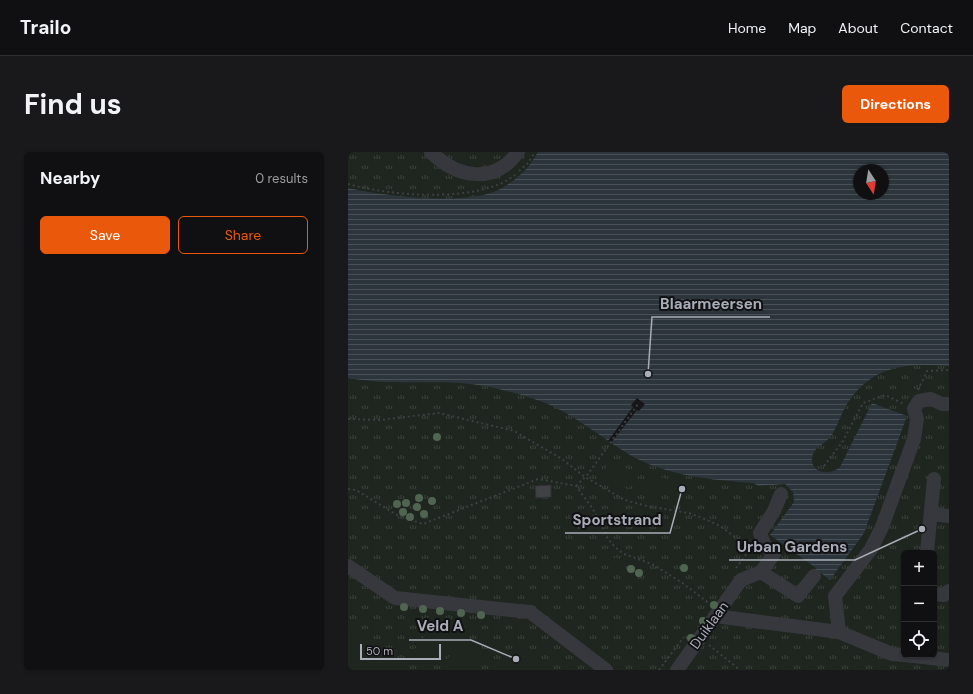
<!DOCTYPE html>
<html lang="en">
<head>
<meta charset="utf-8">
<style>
	body { margin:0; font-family:"DM Sans",sans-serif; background:#19191b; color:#f1f3f6 }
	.controls { position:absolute; right:12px; bottom:12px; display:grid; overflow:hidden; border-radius:6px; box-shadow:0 1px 3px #0004 }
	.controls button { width:36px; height:36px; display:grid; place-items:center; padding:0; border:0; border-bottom:1px solid #303032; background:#101012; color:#f1f3f6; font:20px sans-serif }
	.compass { position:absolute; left:505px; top:12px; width:36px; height:36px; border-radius:50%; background:#101012; box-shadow:0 1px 3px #0004; rotate:168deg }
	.scale { position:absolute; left:12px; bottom:10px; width:81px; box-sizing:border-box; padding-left:4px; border:2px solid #a8adb8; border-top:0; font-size:11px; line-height:14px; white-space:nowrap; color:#a8adb8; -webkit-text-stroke:3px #111113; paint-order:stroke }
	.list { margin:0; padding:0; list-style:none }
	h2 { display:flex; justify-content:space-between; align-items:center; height:52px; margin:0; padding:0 16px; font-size:17px }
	h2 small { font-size:13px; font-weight:400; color:#9c9d9f }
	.actions { display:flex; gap:8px; padding:12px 16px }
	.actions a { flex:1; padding:9px 0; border:1px solid #ea580c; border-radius:6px; text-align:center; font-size:14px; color:#ea580c }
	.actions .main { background:#ea580c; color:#fff }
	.icon { flex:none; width:22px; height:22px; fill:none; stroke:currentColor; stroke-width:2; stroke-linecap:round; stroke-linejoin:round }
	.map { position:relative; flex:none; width:601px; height:518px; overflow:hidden; border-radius:6px }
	header { display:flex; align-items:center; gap:24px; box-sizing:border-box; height:56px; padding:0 20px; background:#101012; border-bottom:1px solid #303032 }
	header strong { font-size:19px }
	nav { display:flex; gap:22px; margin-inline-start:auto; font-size:14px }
	.intro { display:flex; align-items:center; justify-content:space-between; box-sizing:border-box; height:96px; padding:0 24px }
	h1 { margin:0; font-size:28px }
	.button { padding:10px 18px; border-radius:6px; background:#ea580c; color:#fff; font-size:14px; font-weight:700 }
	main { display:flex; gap:24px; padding:0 24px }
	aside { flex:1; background:#101012; border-radius:6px; box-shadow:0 1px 3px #0004 }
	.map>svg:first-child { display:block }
	.park { fill:url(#park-tufts); fill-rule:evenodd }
	.pitch { fill:#1e261f }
	.water { fill:url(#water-rules); fill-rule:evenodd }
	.pier { fill:#161618 }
	.building { fill:#404145; stroke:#303034 }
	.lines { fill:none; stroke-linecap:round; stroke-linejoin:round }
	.path { stroke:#3d3f44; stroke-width:2; stroke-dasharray:2 3; stroke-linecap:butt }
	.minor { stroke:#37383d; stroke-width:14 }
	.tree { fill:#506452 }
	.labels { text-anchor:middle; stroke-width:4; stroke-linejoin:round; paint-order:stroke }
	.street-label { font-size:14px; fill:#a8adb8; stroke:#111113 }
	.leader { fill:none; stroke:#a8adb8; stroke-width:1.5 }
	.callout-dot { fill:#a8adb8; stroke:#111113; stroke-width:1.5 }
	.callout-label { font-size:15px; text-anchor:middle; font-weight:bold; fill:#a8adb8; stroke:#111113; stroke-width:4; stroke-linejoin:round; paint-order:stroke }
</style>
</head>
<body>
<header>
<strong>Trailo</strong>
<nav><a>Home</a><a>Map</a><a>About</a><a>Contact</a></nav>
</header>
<div class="intro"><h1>Find us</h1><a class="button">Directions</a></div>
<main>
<aside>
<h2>Nearby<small>0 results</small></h2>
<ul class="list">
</ul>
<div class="actions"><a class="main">Save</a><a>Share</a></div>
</aside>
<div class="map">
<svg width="601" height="518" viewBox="0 0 601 518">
	<defs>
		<pattern id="park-tufts" width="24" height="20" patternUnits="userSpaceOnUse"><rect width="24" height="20" fill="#1e261f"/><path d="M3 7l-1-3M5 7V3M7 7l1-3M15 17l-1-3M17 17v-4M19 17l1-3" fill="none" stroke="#3c433d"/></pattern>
		<pattern id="water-rules" width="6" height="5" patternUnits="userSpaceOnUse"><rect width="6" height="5" fill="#2c353c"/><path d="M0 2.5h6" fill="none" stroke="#485056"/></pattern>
	</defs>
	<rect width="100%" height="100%" fill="#161618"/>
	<path class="park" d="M 0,0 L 601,0 L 601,518 L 0,518 ZM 511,18 L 535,18 L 535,42 L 511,42 ZM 556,401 L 586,401 L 586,503 L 556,503 Z"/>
	<g class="pitch">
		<polygon points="263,308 289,322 281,336 255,322"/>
		<polygon points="305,322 331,332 327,345 300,336"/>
		<circle cx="268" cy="413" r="7"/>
		<polygon points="90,465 110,480 83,516 64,501"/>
		<polygon points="0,478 55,518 0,518"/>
		<polygon points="117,484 137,499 122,518 91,518"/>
		<polygon points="164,496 194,518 149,518"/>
	</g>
	<path class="water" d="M 190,0 L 601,0 L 601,214 C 564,211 528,212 504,245 C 495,255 491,271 484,283 C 479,291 469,293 465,302 C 459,319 480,326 492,315 L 524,251 L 559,264 L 516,381 L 482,428 L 473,421 L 469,427 L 464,422 L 468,416 L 422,383 L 446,350 L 445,340 L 437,332 L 411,334 L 405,331 C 364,328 319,324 282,303 C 250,284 222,258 186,247 C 161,239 138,233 112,231 C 75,229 37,233 0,226 L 0,36 C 36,44 123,55 154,36 C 170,27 182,15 190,0 ZM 511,18 L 535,18 L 535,42 L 511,42 Z"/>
	<polygon class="pier" points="289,246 297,252 291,259 289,258 263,291 260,289 285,255 283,253"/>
	<polygon class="building" points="203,333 203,345 188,346 187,334"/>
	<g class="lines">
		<g class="path">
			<polyline points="171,19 180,11 187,0"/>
			<path d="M 0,32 C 41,44 134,52 168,22"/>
			<polyline points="570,238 579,219 601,218"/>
			<polyline points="0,267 32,268 91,261 166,279 214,307 237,325 277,348 299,354 341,361 359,368 372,374 405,398"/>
			<polyline points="476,314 495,289 515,251 537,243 556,252"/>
			<polyline points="228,334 240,322 290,252"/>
			<polyline points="0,337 8,338 49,363 75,372 190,327 228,334 245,357 260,387 268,396 276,402 304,412 333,430 362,452"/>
			<polyline points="388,416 403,396"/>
			<polyline points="361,493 392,518"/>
			<polyline points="311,518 336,485"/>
		</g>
		<g class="minor">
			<path d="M 83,0 C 109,26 146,33 170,0"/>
			<polyline points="583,362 601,364"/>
			<polyline points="579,400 586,327"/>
			<polyline points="0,414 47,446 182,460 258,518"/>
			<polyline points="413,420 426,402 417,394 412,381 426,359 433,342"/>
			<polyline points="586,442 596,443 601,439"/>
			<polyline points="367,464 491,480 544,502 556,503"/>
			<polyline points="491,480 487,444 523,397 534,375 566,287 569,267 566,257 571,249 583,247 594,252 601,252"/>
			<polyline points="557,503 601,508"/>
			<polyline points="329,518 393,428 413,420 450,444 466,424"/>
		</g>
	</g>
	<g class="tree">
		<circle cx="89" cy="285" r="4"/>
		<circle cx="71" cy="346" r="4"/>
		<circle cx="84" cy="349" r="4"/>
		<circle cx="58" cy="351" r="4"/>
		<circle cx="49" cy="352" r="4"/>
		<circle cx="69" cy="355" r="4"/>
		<circle cx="55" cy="360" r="4"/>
		<circle cx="76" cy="362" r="4"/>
		<circle cx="62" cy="365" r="4"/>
		<circle cx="336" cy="416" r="4"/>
		<circle cx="283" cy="417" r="4"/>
		<circle cx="291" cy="421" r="4"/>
		<circle cx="366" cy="453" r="4"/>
		<circle cx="56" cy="455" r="4"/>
		<circle cx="75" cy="457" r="4"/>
		<circle cx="92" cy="459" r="4"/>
		<circle cx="113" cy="461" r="4"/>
		<circle cx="133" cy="463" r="4"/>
		<circle cx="355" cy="469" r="4"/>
		<circle cx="343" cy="486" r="4"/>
	</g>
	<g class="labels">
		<g class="street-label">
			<text transform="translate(361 473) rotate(-54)" y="5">Duiklaan</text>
		</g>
	</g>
	<path class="leader" d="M300 222L304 165H422M334 337L322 381H217M574 377L507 408H381M168 507L123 488H61"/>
	<g class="callout-dot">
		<circle cx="300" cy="222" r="4"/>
		<circle cx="334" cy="337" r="4"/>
		<circle cx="574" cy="377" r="4"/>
		<circle cx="168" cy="507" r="4"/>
	</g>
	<g class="callout-label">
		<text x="363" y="157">Blaarmeersen</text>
		<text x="269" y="373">Sportstrand</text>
		<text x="444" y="400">Urban Gardens</text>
		<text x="92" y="479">Veld A</text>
	</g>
</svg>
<div class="controls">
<button>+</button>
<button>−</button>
<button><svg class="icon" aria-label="locate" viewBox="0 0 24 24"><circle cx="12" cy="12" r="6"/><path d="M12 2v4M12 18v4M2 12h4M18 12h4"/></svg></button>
</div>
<svg class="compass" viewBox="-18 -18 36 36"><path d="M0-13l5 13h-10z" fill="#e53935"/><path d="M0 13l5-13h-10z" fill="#9c9d9f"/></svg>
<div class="scale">50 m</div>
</div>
</main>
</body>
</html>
